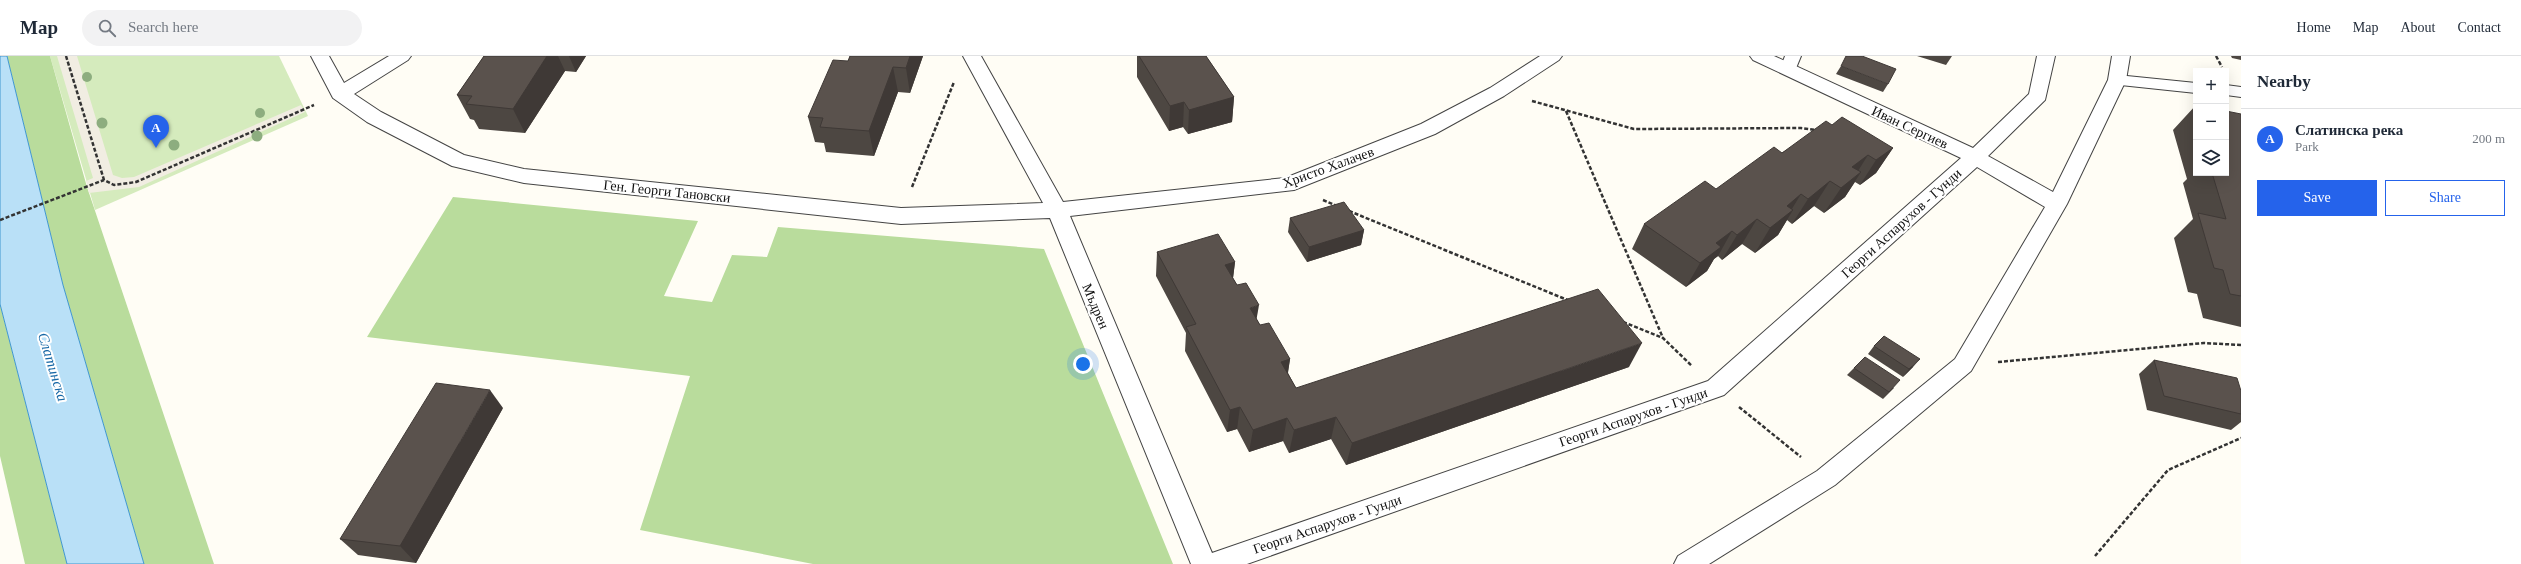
<!DOCTYPE html>
<html lang="en">
<head>
<meta charset="utf-8">
<style>
	body { margin:0; font-family:"Times New Roman",serif; background:#f2f2f3; color:#1f2937 }
	.controls { position:absolute; right:12px; top:12px; display:grid; overflow:hidden; border-radius:0px; box-shadow:0 4px 16px #0002 }
	.controls button { width:36px; height:36px; display:grid; place-items:center; padding:0; border:0; border-bottom:1px solid #e0e1e3; background:#fff; color:#1f2937; font:20px sans-serif }
	.you { position:absolute; left:1083px; top:308px; width:14px; height:14px; margin:-10px; border:3px solid #fff; border-radius:50%; background:#1a73e8; box-shadow:0 0 0 6px #1a73e833 }
	.badge { display:grid; place-items:center; width:26px; height:26px; border-radius:50%; background:#2563eb; color:#fff; font-size:13px; font-weight:700 }
	.pin { position:absolute; translate:-50% -33px; filter:drop-shadow(0 1px 2px #0008) }
	.pin::after { content:''; position:absolute; top:21px; width:14px; height:12px; background:inherit; clip-path:polygon(0 0,100% 0,50% 100%) }
	.list { margin:0; padding:0; list-style:none }
	h2 { display:flex; justify-content:space-between; align-items:center; height:52px; margin:0; padding:0 16px; font-size:17px }
	h2 small { font-size:13px; font-weight:400; color:#747a83 }
	.list li { display:grid; grid-template-columns:26px 1fr auto; gap:12px; align-items:center; box-sizing:border-box; height:60px; padding:0 16px; border-top:1px solid #e0e1e3 }
	.list b { display:block; font-size:15px; white-space:nowrap }
	.list p { margin:0; font-size:13px; white-space:nowrap; color:#747a83 }
	.list em { font-size:13px; font-style:normal; color:#747a83 }
	.actions { display:flex; gap:8px; padding:12px 16px }
	.actions a { flex:1; padding:9px 0; border:1px solid #2563eb; border-radius:0px; text-align:center; font-size:14px; color:#2563eb }
	.actions .main { background:#2563eb; color:#fff }
	.icon { flex:none; width:22px; height:22px; fill:none; stroke:currentColor; stroke-width:2; stroke-linecap:round; stroke-linejoin:round }
	.map { position:relative; flex:none; width:2241px; height:508px; overflow:hidden }
	header { display:flex; align-items:center; gap:24px; box-sizing:border-box; height:56px; padding:0 20px; background:#fff; border-bottom:1px solid #e0e1e3 }
	header strong { font-size:19px }
	nav { display:flex; gap:22px; margin-inline-start:auto; font-size:14px }
	.search { width:280px; height:36px; background:#f2f2f3; display:flex; align-items:center; gap:10px; box-sizing:border-box; padding:0 14px; border-radius:22px; color:#747a83; font-size:15px }
	main { display:flex }
	aside { flex:1; background:#fff }
	.map>svg:first-child { display:block }
	.green { fill:#d5ebbd }
	.forest { fill:#b9dc9c }
	.plaza { fill:#f1ede2 }
	.water { fill:#b9e0f7; stroke:#3f96cf }
	.lines { fill:none; stroke-linecap:round; stroke-linejoin:round }
	.lane-casing { stroke:#444; stroke-width:2 }
	.street-casing { stroke:#444; stroke-width:2 }
	.path { stroke:#333; stroke-width:2.5; stroke-dasharray:4 2; stroke-linecap:butt }
	.lane { fill:#fff; fill-rule:evenodd }
	.street { fill:#fff; fill-rule:evenodd }
	.tree { fill:#8dad7f }
	.wall { fill:#4d4742 }
	.shaded-wall { fill:#3f3936 }
	.building { fill:#5a524d; stroke:#3f3936 }
	.labels { text-anchor:middle; stroke-width:4; stroke-linejoin:round; paint-order:stroke }
	.street-label { font-size:14px; fill:#111; stroke:#fff }
	.water-label { font-size:15px; font-style:italic; fill:#1768a6; stroke:#fff }
</style>
</head>
<body>
<header>
<strong>Map</strong>
<div class="search"><svg class="icon" aria-label="search" viewBox="0 0 24 24"><circle cx="10" cy="10" r="6"/><path d="M15 15l6 6"/></svg>Search here</div>
<nav><a>Home</a><a>Map</a><a>About</a><a>Contact</a></nav>
</header>
<main>
<div class="map">
<svg width="2241" height="508" viewBox="0 0 2241 508">
	<rect width="100%" height="100%" fill="#fffdf5"/>
	<polygon class="green" points="50,0 279,0 308,60 95,154"/>
	<g class="forest">
		<polygon points="7,0 50,0 87,131 214,508 144,508 63,229"/>
		<polygon points="453,141 698,165 664,240 712,246 732,199 767,201 778,171 1044,193 1173,508 813,508 640,474 690,320 367,281"/>
		<polygon points="0,248 3,260 67,508 25,508 0,400"/>
	</g>
	<polygon class="plaza" points="57,0 77,0 113,119 122,122 134,121 301,49 305,56 139,131 89,137 86,125 93,122"/>
	<polygon class="water" points="0,0 7,0 63,229 144,508 67,508 0,248"/>
	<g class="lines">
		<g class="lane-casing">
			<g id="lane">
				<polygon points="1785,0 1801,0 1794,17 1782,17 1780,13"/>
				<polygon points="2117,19 2196,27 2196,37 2111,28 2109,24 2111,20"/>
				<polygon points="2226,29 2241,31 2241,41 2226,39"/>
			</g>
		</g>
		<g class="street-casing">
			<polygon id="street" points="311,0 329,0 344,27 389,0 411,0 408,4 354,38 381,56 464,99 524,113 901,152 1043,147 963,0 981,0 1063,146 1285,122 1421,68 1490,32 1540,0 1562,0 1559,4 1504,40 1435,78 1294,134 1070,160 1212,497 1708,325 1961,102 1753,4 1750,0 1774,0 1973,92 2029,38 2037,0 2055,0 2045,44 1988,100 2053,136 2108,24 2112,0 2130,0 2126,24 2067,148 1971,315 1835,429 1709,508 1674,508 1678,500 1817,415 1955,303 2045,151 1977,111 1724,339 1247,508 1191,508 1050,162 901,168 524,127 452,110 367,66 333,42"/>
		</g>
		<g class="path">
			<polyline points="66,0 104,124"/>
			<polyline points="2216,0 2222,11"/>
			<polyline points="1532,45 1634,73 1801,72 1817,74"/>
			<polyline points="1566,55 1663,282"/>
			<polyline points="912,131 954,26"/>
			<polyline points="1323,144 1337,150"/>
			<polyline points="1349,155 1570,245"/>
			<polyline points="0,164 104,124 114,129 136,126 314,49"/>
			<polyline points="1623,266 1663,282 1692,310"/>
			<polyline points="1998,306 2204,287 2241,289"/>
			<polyline points="1739,351 1801,401"/>
			<polyline points="2095,500 2168,414 2241,382"/>
		</g>
		<use href="#lane" class="lane"/>
		<use href="#street" class="street"/>
	</g>
	<g class="tree">
		<circle cx="87" cy="21" r="5"/>
		<circle cx="260" cy="57" r="5"/>
		<circle cx="102" cy="67" r="5.5"/>
		<circle cx="257" cy="80" r="5.5"/>
		<circle cx="174" cy="89" r="5.5"/>
	</g>
	<g class="wall">
		<polygon points="484,0 586,0 576,16 565,15 525,77 479,73 474,64 470,63 457,39"/>
		<polygon points="850,0 923,0 910,37 898,36 874,100 826,96 824,87 815,86 808,61 848,5"/>
		<polygon points="1137,0 1206,0 1234,41 1232,66 1188,78 1183,71 1169,75 1137,21"/>
		<polygon points="1917,0 1952,0 1946,9"/>
		<polygon points="2231,0 2241,0 2241,4 2232,2"/>
		<polygon points="1841,10 1888,28 1883,36 1836,18"/>
		<polygon points="2196,49 2196,117 2226,117 2241,58 2241,271 2203,262 2197,238 2188,236 2174,182 2193,163 2183,127 2187,123 2173,74"/>
		<polygon points="1832,69 1893,92 1876,117 1860,129 1855,126 1845,141 1824,157 1814,150 1792,168 1787,164 1778,179 1755,197 1742,188 1722,204 1718,200 1714,203 1707,215 1686,231 1632,193 1644,168 1716,133"/>
		<polygon points="1290,162 1364,174 1361,189 1307,206 1288,176"/>
		<polygon points="1157,196 1235,206 1233,222 1260,269 1290,303 1288,317 1296,332 1629,311 1346,409 1331,383 1289,397 1283,385 1249,396 1237,373 1227,376 1185,295 1186,277 1156,220"/>
		<polygon points="1874,290 1913,311 1903,321 1868,298"/>
		<polygon points="2154,304 2241,335 2241,366 2231,374 2147,354 2139,318"/>
		<polygon points="1854,312 1894,332 1883,343 1847,319"/>
		<polygon points="503,352 416,507 358,499 340,483"/>
	</g>
	<g class="shaded-wall">
		<polygon points="547,0 558,0 565,15 525,77 513,53"/>
		<polygon points="569,0 586,0 576,16"/>
		<polygon points="910,0 923,0 910,37 906,12"/>
		<polygon points="893,11 898,36 874,100 869,75"/>
		<polygon points="1234,41 1232,66 1188,78 1189,54"/>
		<polygon points="1184,46 1183,71 1169,75 1170,50"/>
		<polygon points="1893,92 1876,117 1860,129 1876,104"/>
		<polygon points="1868,99 1853,123 1861,116 1845,141 1824,157 1841,132 1852,111"/>
		<polygon points="1830,125 1814,150 1792,168 1808,143"/>
		<polygon points="1801,138 1790,156 1793,154 1778,179 1755,197 1770,172 1787,150"/>
		<polygon points="1757,163 1742,188 1722,204 1737,179"/>
		<polygon points="1364,174 1361,189 1307,206 1309,191"/>
		<polygon points="1732,175 1718,200 1714,203 1707,215 1686,231 1700,207 1716,187"/>
		<polygon points="1235,206 1232,230 1225,209"/>
		<polygon points="1259,249 1255,272 1250,252"/>
		<polygon points="1642,287 1629,311 1346,409 1352,387"/>
		<polygon points="1290,303 1286,327 1281,306"/>
		<polygon points="1920,303 1913,311 1903,321 1909,313"/>
		<polygon points="490,334 503,352 416,507 400,490"/>
		<polygon points="1240,351 1237,373 1227,376 1230,354"/>
		<polygon points="1336,361 1331,383 1289,397 1294,374"/>
		<polygon points="1287,362 1283,385 1249,396 1253,374"/>
	</g>
	<g class="building">
		<polygon points="484,0 547,0 513,53 466,48 472,40 457,39"/>
		<polygon points="850,0 910,0 906,12 893,11 869,75 820,71 823,62 808,61 833,4 848,5"/>
		<polygon points="1139,0 1206,0 1234,41 1189,54 1184,46 1170,50"/>
		<polygon points="1846,0 1862,0 1896,13 1888,28 1841,10"/>
		<polygon points="2226,55 2241,58 2241,240 2230,238 2223,214 2214,212 2198,157 2226,163 2212,117 2226,117"/>
		<polygon points="1842,61 1893,92 1876,104 1868,99 1852,111 1861,116 1841,132 1830,125 1808,143 1801,138 1787,150 1793,154 1770,172 1757,163 1737,179 1732,175 1716,187 1721,191 1700,207 1644,168 1705,125 1716,133 1774,91 1782,97 1826,65 1832,69"/>
		<polygon points="1344,146 1364,174 1309,191 1290,162"/>
		<polygon points="1218,178 1235,206 1225,209 1237,229 1246,227 1259,249 1250,252 1260,269 1269,267 1290,303 1281,306 1296,332 1598,233 1642,287 1352,387 1336,361 1294,374 1287,362 1253,374 1240,351 1230,354 1186,271 1196,268 1157,196"/>
		<polygon points="1884,280 1920,303 1909,313 1874,290"/>
		<polygon points="1865,301 1900,324 1889,336 1854,312"/>
		<polygon points="2154,304 2237,322 2241,335 2241,358 2164,340"/>
		<polygon points="436,327 490,334 400,490 340,483"/>
	</g>
	<g class="labels">
		<g class="street-label">
			<text transform="translate(1910 71) rotate(25)" y="5">Иван Сергиев</text>
			<text transform="translate(1328 111) rotate(-20)" y="5">Христо Халачев</text>
			<text transform="translate(667 135) rotate(6)" y="5">Ген. Георги Тановски</text>
			<text transform="translate(1901 167) rotate(-42)" y="5">Георги Аспарухов - Гунди</text>
			<text transform="translate(1096 250) rotate(67)" y="5">Мъдрен</text>
			<text transform="translate(1633 361) rotate(-19)" y="5">Георги Аспарухов - Гунди</text>
			<text transform="translate(1327 468) rotate(-19)" y="5">Георги Аспарухов - Гунди</text>
		</g>
		<g class="water-label">
			<text transform="translate(53 311) rotate(73)" y="5">Слатинска</text>
		</g>
	</g>
</svg>
<div class="controls">
<button>+</button>
<button>−</button>
<button><svg class="icon" aria-label="layers" viewBox="0 0 24 24"><path d="M12 4l9 5-9 5-9-5zM3 14l9 5 9-5"/></svg></button>
</div>
<div class="you"></div>
<div class="pin badge" style="left:156px;top:92px">A</div>
</div>
<aside>
<h2>Nearby<small></small></h2>
<ul class="list">
<li><span class="badge">A</span><div><b>Слатинска река</b><p>Park</p></div><em>200 m</em></li>
</ul>
<div class="actions"><a class="main">Save</a><a>Share</a></div>
</aside>
</main>
</body>
</html>
